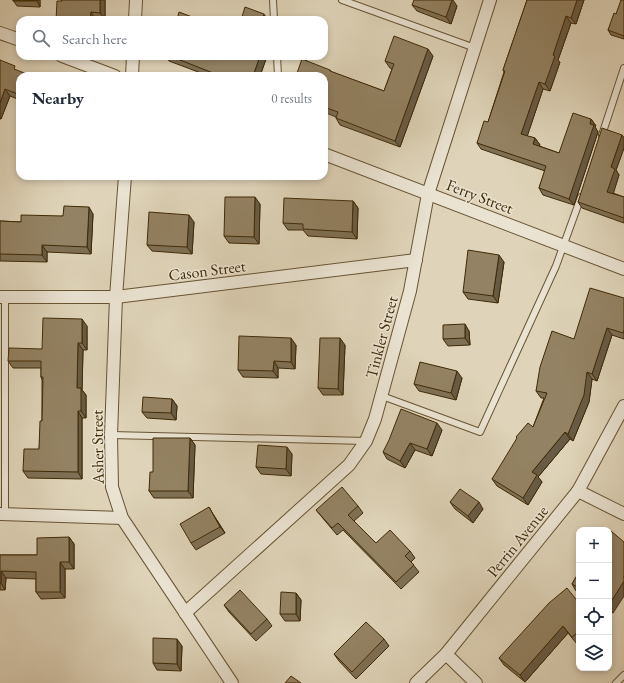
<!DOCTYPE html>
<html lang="en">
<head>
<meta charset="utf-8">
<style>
	body { margin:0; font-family:"EB Garamond",serif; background:#f6f6f7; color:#1f2937 }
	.controls { position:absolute; right:12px; bottom:12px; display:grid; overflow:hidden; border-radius:8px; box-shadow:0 2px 6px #0003 }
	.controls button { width:36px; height:36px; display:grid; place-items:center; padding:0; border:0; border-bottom:1px solid #e0e1e3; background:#fff; color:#1f2937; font:20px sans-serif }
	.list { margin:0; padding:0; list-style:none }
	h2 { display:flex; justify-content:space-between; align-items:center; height:52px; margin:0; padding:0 16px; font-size:17px }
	h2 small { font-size:13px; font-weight:400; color:#747a83 }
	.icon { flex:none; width:22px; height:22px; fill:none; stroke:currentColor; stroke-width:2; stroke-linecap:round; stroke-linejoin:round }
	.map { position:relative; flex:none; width:624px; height:683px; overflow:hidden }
	.search { position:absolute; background:#fff; box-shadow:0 2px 6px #0003; left:16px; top:16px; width:312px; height:44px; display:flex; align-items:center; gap:10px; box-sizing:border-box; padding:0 14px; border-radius:12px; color:#747a83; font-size:15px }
	.panel { position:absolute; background:#fff; box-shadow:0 2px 6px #0003; left:16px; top:72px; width:312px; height:108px; border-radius:12px }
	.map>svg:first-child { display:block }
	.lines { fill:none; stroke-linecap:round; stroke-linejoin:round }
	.service-casing { stroke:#685433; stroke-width:8 }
	.minor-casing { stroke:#685433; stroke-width:14 }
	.service { stroke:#eae3d2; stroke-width:6 }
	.minor { stroke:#eae3d2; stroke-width:12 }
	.wall { fill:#7e7055; stroke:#402a06 }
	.shaded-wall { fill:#675b45; stroke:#402a06 }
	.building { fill:#938263; stroke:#402a06 }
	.labels { text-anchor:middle; stroke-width:3; stroke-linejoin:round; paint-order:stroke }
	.street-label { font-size:16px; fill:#402a06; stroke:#eae3d2 }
</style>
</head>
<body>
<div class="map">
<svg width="624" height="683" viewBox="0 0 624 683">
	<rect width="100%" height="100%" fill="#dfd4b9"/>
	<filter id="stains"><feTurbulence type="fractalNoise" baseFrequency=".005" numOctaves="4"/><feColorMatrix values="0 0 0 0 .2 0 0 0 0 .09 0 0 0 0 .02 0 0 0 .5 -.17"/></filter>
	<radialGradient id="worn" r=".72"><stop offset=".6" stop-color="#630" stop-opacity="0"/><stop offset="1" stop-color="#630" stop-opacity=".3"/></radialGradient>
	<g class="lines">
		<g class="service-casing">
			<g id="service">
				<polyline points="273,0 274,20"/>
				<polyline points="342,0 475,48"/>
				<polyline points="277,56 278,76"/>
				<polyline points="602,135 624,68"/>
				<polyline points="382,396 480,432 556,266 581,197"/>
				<polyline points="111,435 366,441"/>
				<polyline points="5,514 5,297"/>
				<polyline points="616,683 624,675"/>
			</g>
		</g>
		<g class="minor-casing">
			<g id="minor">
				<polyline points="135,20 136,0"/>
				<polyline points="0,33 20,40"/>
				<polyline points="62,56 115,76"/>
				<polyline points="132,76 133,56"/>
				<polyline points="324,154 624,269"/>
				<polyline points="125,176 116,297 111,435 112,487 122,518 232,683"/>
				<polyline points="0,297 116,297 416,260"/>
				<polyline points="578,491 624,514"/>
				<polyline points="0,514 122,518"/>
				<polyline points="185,613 349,465 366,441 375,419 410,291 428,194 490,0"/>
				<polyline points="446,654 476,683"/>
				<polyline points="416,683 446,654 578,491 624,406"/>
			</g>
		</g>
		<use href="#service" class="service"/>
		<use href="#minor" class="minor"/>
	</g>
	<g class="wall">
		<polygon points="13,0 40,0 40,7 17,6"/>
		<polygon points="62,0 105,0 105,19 95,19 95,20 56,20"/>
		<polygon points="527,0 584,0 576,24 571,23 558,60 560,62 550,91 543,89 527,136 535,138 540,145 539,146 559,153 591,119 596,126 595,127 598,132 574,205 543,195 539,188 545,171 481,149 477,143 488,122 504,72 503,70"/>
		<polygon points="624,0 624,39 611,35 608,30 616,14"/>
		<polygon points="412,5 457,6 451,24 417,11"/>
		<polygon points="166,56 267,56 260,76 209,76 169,61"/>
		<polygon points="433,56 400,147 340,125 336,118 336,117 324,112 324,76 330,70 332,72 384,91 392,69 390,68 385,61"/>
		<polygon points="0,60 20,76 20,100 10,96 1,119 0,119"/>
		<polygon points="622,135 624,138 624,148 616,170 619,175 613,193 624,197 624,223 582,208 578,202"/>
		<polygon points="353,201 358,208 357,239 308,236 303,230 288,230 283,223"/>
		<polygon points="260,204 259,244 229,243 224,236"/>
		<polygon points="93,214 91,254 47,252 47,262 0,261 0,221 21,222 63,216"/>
		<polygon points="194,222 192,254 152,251 147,245"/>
		<polygon points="504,262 498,303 468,299 463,292"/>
		<polygon points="624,298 624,339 612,335 597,381 592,379 589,402 573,441 570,439 538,477 542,482 528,505 497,486 492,479 533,427 544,398 541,398 536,391 574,339"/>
		<polygon points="87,326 87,350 83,350 82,390 86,395 86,418 82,418 82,479 28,478 23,471 39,449 42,421 42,380 41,377 41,368 13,368 8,361 42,349"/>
		<polygon points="469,331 470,345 448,346 443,339"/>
		<polygon points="296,345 295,369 278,368 278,378 243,377 238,370"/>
		<polygon points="345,345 343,395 323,395 318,388"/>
		<polygon points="462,378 456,400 419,391 414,384"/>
		<polygon points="172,399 177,406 176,420 147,418 142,412"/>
		<polygon points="442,430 432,456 415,450 405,468 387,459 383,452"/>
		<polygon points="190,438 195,445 193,498 154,498 149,491 153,472"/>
		<polygon points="292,454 291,476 261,474 256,467"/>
		<polygon points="450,502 483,509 473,523 455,509"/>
		<polygon points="358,506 363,513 354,521 376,543 410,551 415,558 411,562 419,572 401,589 343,530 337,535 321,516 316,510"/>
		<polygon points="213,514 225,533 196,550 191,543"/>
		<polygon points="609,534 613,613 609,611"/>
		<polygon points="69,537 74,544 74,569 65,569 65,598 41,599 36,592 36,579 6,578 5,590 0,590 0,555 37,555"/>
		<polygon points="579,572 579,592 576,591 572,584"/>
		<polygon points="296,593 301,600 300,621 285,621 280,614"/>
		<polygon points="579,603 579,642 577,644 568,633 525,682 504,665 499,658"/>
		<polygon points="224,605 267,619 272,626 256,641 229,612"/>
		<polygon points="384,639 389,646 356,679 339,661 334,654"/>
		<polygon points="182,646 181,671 157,670 153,663"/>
	</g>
	<g class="shaded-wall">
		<polygon points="37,0 40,0 40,7 37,1"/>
		<polygon points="100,0 105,0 105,19 100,13"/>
		<polygon points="452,0 453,0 457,6 451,24 446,17"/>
		<polygon points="577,0 584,0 576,24 571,18"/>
		<polygon points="91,12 95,19 95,20 90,20"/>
		<polygon points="264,14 268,20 262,20"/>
		<polygon points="566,16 571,23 558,60 560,62 550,91 545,84 553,55"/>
		<polygon points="428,49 433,56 400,147 395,141"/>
		<polygon points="260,56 267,56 260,76 253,76"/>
		<polygon points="539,82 543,89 526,140 521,134"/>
		<polygon points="5,89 10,96 1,119 0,117 0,103"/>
		<polygon points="591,119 596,126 595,127 598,132 574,205 569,199"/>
		<polygon points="622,135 624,138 624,148 616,170 619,175 612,198 607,192 611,167"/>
		<polygon points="535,138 540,145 538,151 533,144"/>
		<polygon points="255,197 260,204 259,244 254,237"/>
		<polygon points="353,201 358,208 357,239 352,232"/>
		<polygon points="89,207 93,214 91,254 87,247"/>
		<polygon points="189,215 194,222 192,254 187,247"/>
		<polygon points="42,245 47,252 47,262 42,255"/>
		<polygon points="499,255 504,262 498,303 493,296"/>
		<polygon points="82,319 87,326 87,350 82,343"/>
		<polygon points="465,324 469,331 470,345 465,338"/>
		<polygon points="607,328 612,335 597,381 592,374"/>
		<polygon points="291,338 296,345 295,369 291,362"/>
		<polygon points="340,338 345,345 343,395 338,389"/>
		<polygon points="78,343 83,350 82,390 86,395 86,418 81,411 77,388"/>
		<polygon points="274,361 278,368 278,378 273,371"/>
		<polygon points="457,371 462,378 456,400 451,393"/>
		<polygon points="587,372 592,379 589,402 573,441 568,434"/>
		<polygon points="172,399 177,406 176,420 171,413"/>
		<polygon points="78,411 82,418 82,479 78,472"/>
		<polygon points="437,423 442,430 432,456 427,449"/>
		<polygon points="565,432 570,439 538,477 542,482 528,505 523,498 532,472"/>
		<polygon points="190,438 195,445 193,498 188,491"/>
		<polygon points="410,443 415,450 405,468 400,461"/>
		<polygon points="287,447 292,454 291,476 286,469"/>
		<polygon points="479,502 483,509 473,523 468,516"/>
		<polygon points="209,507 213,514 225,533 220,527"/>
		<polygon points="69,537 74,544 74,569 69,562"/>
		<polygon points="60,562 65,569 65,598 60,592"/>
		<polygon points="1,571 6,578 5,590 1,583"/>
		<polygon points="624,581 624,596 613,613 609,608 609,605"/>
		<polygon points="296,593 301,600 300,621 296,614"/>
		<polygon points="563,626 568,633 525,682 520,675"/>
		<polygon points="177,639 182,646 181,671 177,664"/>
	</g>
	<g class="building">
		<rect x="13" y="0" width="24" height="1"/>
		<polygon points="62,0 100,0 100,13 91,12 90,20 56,20 57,1 62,1"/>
		<polygon points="414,0 452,0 446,17 412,5"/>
		<polygon points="527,0 577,0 571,18 566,16 553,55 555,56 545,84 539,82 521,134 535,138 533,144 559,153 573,113 591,119 590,124 594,125 569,199 539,188 546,166 477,143 484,121 488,122 505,71 503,70"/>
		<polygon points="621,0 624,0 624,36 608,30 614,13 616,14"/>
		<polygon points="245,7 264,14 262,20 241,20"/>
		<polygon points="179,12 200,20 177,20"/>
		<polygon points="394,36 428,49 395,141 336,118 338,112 324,107 324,76 296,76 302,59 330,70 330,71 384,91 394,64 385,61"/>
		<polygon points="170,56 260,56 253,76 226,76 219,73 218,75"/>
		<polygon points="0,60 15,66 14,69 32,76 20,76 20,95 5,89 0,103"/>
		<polygon points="602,128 622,135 611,167 615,169 607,192 624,197 624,218 578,202"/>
		<polygon points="225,197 255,197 254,237 224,236"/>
		<polygon points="284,198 353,201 352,232 303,229 303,224 283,223"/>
		<polygon points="64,206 89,207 87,247 42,245 42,255 0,254 0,221 21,222 21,215 63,216"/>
		<polygon points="149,212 189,215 187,247 147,245"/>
		<polygon points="468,250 499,255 493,296 463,292"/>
		<polygon points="590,288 624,298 624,330 623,333 607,328 592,374 587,372 584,395 568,434 565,432 532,472 537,475 523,498 492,479 517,438 516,437 528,423 533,427 547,393 536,391 540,367 552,331 574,339"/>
		<polygon points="43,318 82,319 82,343 78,343 77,388 81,388 81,411 78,411 78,472 23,471 24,449 39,449 40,421 42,421 43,377 41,377 41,361 8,361 9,348 42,349"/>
		<polygon points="465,324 465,338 443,339 443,325"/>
		<polygon points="239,336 291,338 291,362 274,361 273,371 238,370"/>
		<polygon points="320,338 340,338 338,389 318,388"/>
		<polygon points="420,362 457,371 451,393 414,384"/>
		<polygon points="143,397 172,399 171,413 142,412"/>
		<polygon points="401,409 437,423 427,449 410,443 400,461 383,452 389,440"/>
		<polygon points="153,438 190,438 188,491 149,491 150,472 153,472"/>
		<polygon points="258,445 287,447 286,469 256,467"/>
		<polygon points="342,487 358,506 348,515 376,543 390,530 410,551 405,556 414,565 396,582 338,523 332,528 316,510"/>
		<polygon points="460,489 479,502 468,516 450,502"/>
		<polygon points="209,507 220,527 191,543 180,524"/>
		<polygon points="611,531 624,542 624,577 623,577 624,578 624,581 609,605 609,534"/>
		<polygon points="69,537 69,562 60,562 60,592 36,592 36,572 1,571 1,583 0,583 0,555 37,555 37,538"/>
		<polygon points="579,572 579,588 572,584"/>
		<polygon points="567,588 579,603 579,631 572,637 563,626 520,675 499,658 549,603"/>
		<polygon points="240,590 267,619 251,634 224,605"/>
		<polygon points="281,592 296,593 296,614 280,614"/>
		<polygon points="366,622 384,639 352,672 334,654"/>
		<polygon points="153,638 177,639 177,664 153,663"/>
		<polygon points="291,676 301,683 285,683"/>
	</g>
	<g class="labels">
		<g class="street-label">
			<text transform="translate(480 196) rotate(21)" y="6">Ferry Street</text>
			<text transform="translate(207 270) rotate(-7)" y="6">Cason Street</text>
			<text transform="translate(381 337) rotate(-75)" y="6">Tinkler Street</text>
			<text transform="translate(97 447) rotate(-91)" y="6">Asher Street</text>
			<text transform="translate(517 541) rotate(-51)" y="6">Perrin Avenue</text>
		</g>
	</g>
	<rect width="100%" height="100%" filter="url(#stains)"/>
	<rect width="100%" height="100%" fill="url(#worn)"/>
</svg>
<div class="controls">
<button>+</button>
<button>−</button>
<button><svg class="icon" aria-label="locate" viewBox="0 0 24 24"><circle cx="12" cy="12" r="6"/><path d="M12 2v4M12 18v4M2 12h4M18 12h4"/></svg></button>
<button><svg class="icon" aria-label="layers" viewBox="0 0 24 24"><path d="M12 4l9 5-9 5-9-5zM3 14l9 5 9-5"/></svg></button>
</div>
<div class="search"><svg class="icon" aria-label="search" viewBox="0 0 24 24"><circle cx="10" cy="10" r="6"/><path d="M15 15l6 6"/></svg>Search here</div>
<section class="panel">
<h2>Nearby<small>0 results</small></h2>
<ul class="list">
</ul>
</section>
</div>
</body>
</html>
